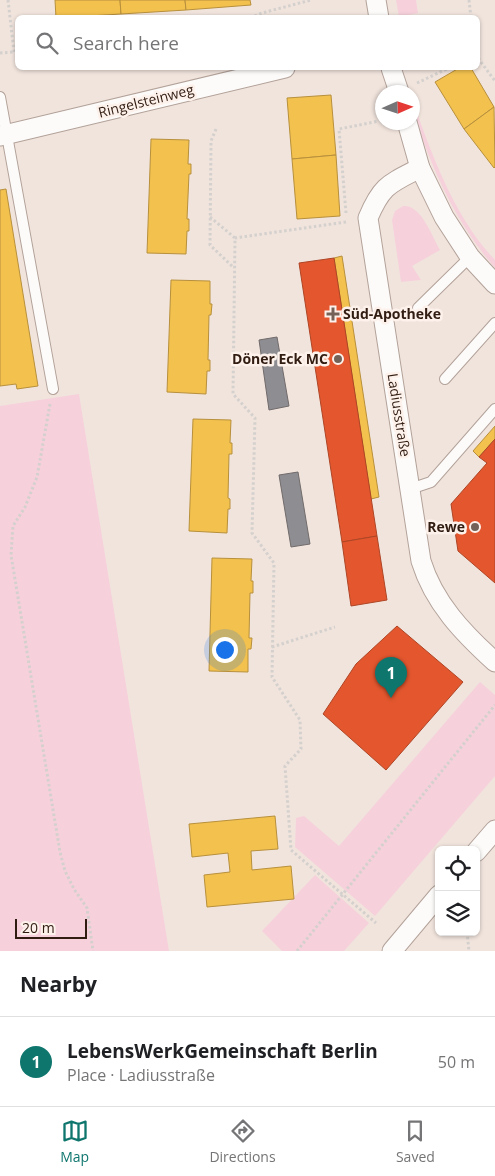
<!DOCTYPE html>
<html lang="en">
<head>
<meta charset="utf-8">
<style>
	body { margin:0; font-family:"Open Sans",sans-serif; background:#f2f2f2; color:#202124 }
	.controls { position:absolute; right:15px; bottom:15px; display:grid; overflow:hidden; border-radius:8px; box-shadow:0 1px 4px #0004 }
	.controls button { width:45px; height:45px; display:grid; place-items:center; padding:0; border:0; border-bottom:1px solid #e0e0e0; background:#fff; color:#202124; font:25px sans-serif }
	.compass { position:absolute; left:375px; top:85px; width:45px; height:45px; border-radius:50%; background:#fff; box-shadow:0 1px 4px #0004; rotate:87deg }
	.scale { position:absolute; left:15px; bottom:12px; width:72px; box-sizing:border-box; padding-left:5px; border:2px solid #311c11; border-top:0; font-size:14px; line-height:18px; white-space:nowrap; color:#311c11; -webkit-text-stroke:4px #fdf1eb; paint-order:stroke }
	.you { position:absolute; left:224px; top:649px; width:18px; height:18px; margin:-12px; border:4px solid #fff; border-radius:50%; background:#1a73e8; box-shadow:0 0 0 8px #1a73e833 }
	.badge { display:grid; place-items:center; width:32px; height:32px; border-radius:50%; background:#0f766e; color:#fff; font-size:16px; font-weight:700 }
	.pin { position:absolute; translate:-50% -41px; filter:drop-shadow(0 1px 2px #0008) }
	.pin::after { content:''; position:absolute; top:26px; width:18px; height:15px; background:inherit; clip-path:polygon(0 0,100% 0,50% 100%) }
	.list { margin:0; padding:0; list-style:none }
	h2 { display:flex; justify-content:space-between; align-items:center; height:65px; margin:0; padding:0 20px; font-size:21px }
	h2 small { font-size:16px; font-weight:400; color:#757577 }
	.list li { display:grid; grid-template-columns:32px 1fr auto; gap:15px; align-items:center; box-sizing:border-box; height:90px; padding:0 20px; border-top:1px solid #e0e0e0 }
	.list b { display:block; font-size:19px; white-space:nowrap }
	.list p { margin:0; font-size:16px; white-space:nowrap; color:#757577 }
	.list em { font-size:16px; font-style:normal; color:#757577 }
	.icon { flex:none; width:28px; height:28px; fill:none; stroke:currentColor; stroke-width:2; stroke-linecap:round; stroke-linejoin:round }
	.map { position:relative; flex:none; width:495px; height:951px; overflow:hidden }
	.search { position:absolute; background:#fff; box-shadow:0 1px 4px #0004; left:15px; right:15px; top:15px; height:55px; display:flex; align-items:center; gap:12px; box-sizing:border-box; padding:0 18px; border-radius:8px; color:#757577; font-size:19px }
	.sheet { height:155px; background:#fff }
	nav { display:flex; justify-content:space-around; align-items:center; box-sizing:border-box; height:70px; border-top:1px solid #e0e0e0; background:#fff; font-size:14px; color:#757577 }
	nav a { display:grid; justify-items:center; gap:2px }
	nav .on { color:#0f766e }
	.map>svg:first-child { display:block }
	.green { fill:#f6d1dc }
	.homes { fill:#f2c14e; stroke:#b8903c }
	.shops { fill:#e4572e; stroke:#ae4525 }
	.industry { fill:#8d8d92; stroke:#716b6b }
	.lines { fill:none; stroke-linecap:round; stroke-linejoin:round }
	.lane-casing { stroke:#b2a299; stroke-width:12 }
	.street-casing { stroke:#b2a299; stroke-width:21 }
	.path { stroke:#d4d0cd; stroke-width:3; stroke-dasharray:2.5 2.5; stroke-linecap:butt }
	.lane { stroke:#fdfbfa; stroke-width:10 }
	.street { stroke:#fdfbfa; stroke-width:19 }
	.poi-dot { fill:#746258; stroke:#fdf1eb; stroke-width:2 }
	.labels { text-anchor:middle; stroke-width:5; stroke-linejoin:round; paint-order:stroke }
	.street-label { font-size:14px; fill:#311c11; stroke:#fdf1eb }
	.poi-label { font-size:14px; font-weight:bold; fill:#311c11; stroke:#fdf1eb; text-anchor:end }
</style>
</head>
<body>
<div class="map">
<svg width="495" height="951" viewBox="0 0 495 951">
	<rect width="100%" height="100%" fill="#f1e4dd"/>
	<g class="green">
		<polygon points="396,0 416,0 418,13 399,17"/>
		<path d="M 412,99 C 432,155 454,217 495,260 L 495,268 C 463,231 441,189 424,143 C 419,129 413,114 412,99 Z"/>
		<path d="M 403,206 C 421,204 432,236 440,250 L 412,266 L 421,280 L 401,282 L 392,220 L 395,211 Z"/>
		<polygon points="79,394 169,951 0,951 0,406"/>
		<polygon points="480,682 495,695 495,776 375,916 295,847 296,818 304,816 339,846"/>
		<polygon points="315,875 369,923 344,951 282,951 262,931"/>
	</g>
	<g class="homes">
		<polygon points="55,0 120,0 121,14 56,18"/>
		<polygon points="120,0 185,0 186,10 121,14"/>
		<polygon points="185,0 250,0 251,5 186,10"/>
		<polygon points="459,68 471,68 494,107 464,129 435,82"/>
		<polygon points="331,95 336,155 292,159 287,98"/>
		<polygon points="494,107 495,167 494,168 464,129"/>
		<polygon points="151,139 189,140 188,164 191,164 191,174 189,174 187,219 189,219 189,231 187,231 186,254 147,253"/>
		<polygon points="336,155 340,216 297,219 292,159"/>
		<polygon points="6,189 38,386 17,389 16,384 0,386 0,190"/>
		<polygon points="342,256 379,497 371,499 334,258"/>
		<polygon points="171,280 210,281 210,304 212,304 211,315 209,315 208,360 210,360 210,371 207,371 206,394 167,392"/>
		<polygon points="193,419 231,420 230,443 232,443 232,454 229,454 228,498 230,499 230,509 228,509 227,533 189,531"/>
		<polygon points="495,426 495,439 479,457 473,451"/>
		<polygon points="212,558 252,559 251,581 253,581 253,593 250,593 249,638 252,638 251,649 248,649 248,672 209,671"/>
		<polygon points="275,816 278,849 251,851 252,870 291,866 294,899 207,907 204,875 230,872 228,853 192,857 189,824"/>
	</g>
	<g class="shops">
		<polygon points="334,258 377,536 342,542 299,263"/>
		<polygon points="495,439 495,583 458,551 451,504 487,463 479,457"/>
		<polygon points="377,536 387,600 351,606 342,542"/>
		<polygon points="397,626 463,682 386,770 323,714 356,664"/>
	</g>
	<g class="industry">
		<polygon points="277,337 289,406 269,410 259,340"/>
		<polygon points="298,472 310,544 291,547 279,475"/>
	</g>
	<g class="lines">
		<g class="lane-casing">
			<g id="lane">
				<polyline points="0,97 53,389"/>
				<polyline points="418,308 470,257"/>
				<polyline points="445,379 495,323"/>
				<polyline points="410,489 431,482 495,409"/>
			</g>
		</g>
		<g class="street-casing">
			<g id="street">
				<polyline points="376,0 379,18"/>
				<polyline points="391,68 399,92"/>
				<polyline points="407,122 420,168 444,217 470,257 495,284"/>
				<polyline points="0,136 285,68"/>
				<path d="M 420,168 C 389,184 382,185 368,218 L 421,561 C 434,603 463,633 495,662"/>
				<polyline points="476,852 495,830"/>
				<polyline points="392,951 439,895"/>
			</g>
		</g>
		<g class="path">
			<polyline points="8,0 14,52"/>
			<polyline points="469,0 471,18"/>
			<polyline points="250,18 262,13 311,0"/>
			<polyline points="0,53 14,52 18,49"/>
			<polyline points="478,58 495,81"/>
			<polyline points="417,83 449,68"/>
			<polyline points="216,129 211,141 210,245 234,268"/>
			<polyline points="346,213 339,129 379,121"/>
			<polyline points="210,217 235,238"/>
			<polyline points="346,222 235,238 233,394 255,418 252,533 274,563 272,677 300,720 301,749 285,766 291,850 376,923"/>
			<polyline points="50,404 37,477 25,507 13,526 11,555 60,852 65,871 74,889 87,908 93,951"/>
			<polyline points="272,647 335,627"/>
			<polyline points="467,932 469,951"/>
			<polyline points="297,951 495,705"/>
		</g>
		<use href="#lane" class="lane"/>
		<use href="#street" class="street"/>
	</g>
	<g class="poi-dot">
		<path d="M330.5 306.5h5v5h5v5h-5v5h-5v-5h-5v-5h5z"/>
		<circle cx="338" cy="359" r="5"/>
		<circle cx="475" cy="527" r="5"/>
	</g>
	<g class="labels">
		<g class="street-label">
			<text transform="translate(146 101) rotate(-14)" y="5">Ringelsteinweg</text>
			<text transform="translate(399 415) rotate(81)" y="5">Ladiusstraße</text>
		</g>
		<g class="poi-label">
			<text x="343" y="319" text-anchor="start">Süd-Apotheke</text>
			<text x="328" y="364">Döner Eck MC</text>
			<text x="465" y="532">Rewe</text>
		</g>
	</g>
</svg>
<div class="controls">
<button><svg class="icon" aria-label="locate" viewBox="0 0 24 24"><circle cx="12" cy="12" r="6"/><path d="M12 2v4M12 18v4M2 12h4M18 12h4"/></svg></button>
<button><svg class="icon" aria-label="layers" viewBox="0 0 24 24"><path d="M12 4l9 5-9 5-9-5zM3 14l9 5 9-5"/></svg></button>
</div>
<svg class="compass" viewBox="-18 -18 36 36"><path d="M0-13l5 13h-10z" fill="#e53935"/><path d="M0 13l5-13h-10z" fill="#757577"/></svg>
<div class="scale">20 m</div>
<div class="you"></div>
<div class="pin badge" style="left:391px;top:698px">1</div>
<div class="search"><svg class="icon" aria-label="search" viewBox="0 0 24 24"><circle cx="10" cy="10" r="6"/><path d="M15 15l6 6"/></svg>Search here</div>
</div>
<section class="sheet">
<h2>Nearby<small></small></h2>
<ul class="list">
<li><span class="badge">1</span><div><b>LebensWerkGemeinschaft Berlin</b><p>Place · Ladiusstraße</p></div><em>50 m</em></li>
</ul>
</section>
<nav>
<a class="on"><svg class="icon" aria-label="map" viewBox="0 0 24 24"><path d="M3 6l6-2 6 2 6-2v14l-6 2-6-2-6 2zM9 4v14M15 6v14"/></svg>Map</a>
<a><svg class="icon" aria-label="directions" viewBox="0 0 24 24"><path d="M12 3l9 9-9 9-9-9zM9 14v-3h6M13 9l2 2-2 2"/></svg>Directions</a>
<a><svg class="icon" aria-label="saved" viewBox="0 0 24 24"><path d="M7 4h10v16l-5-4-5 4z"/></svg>Saved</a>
</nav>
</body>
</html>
